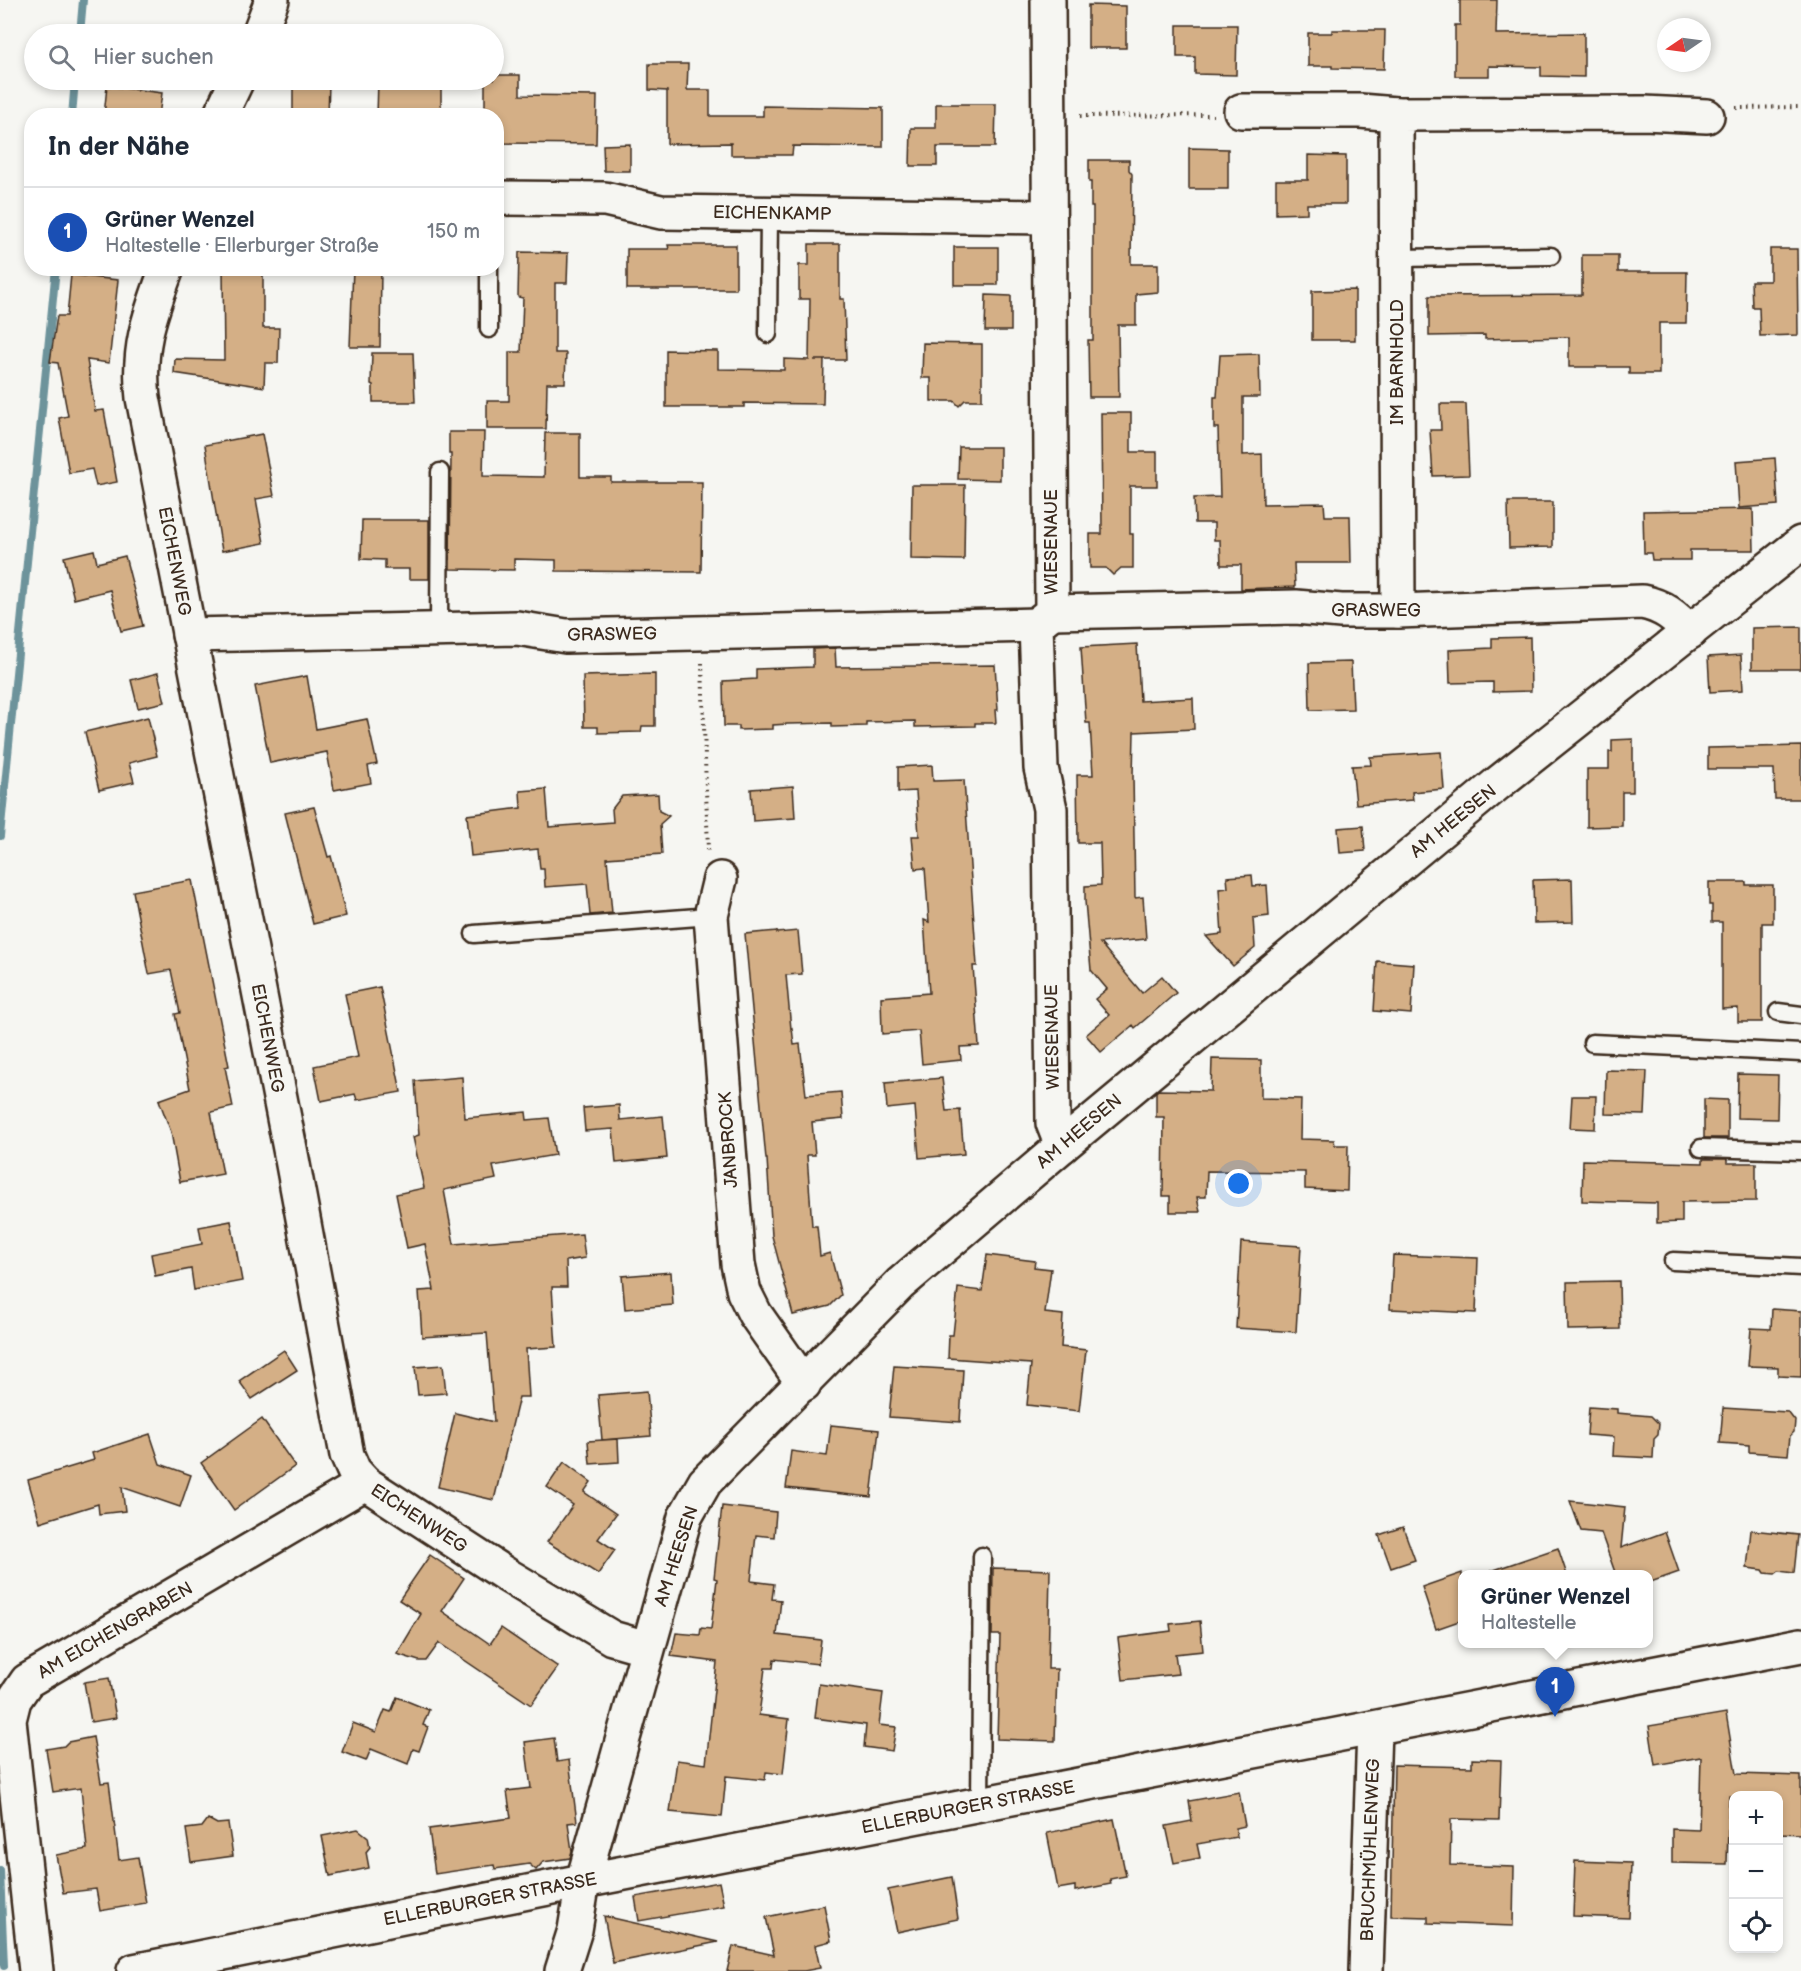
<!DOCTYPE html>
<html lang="de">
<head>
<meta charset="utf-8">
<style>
	body { margin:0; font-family:"Balsamiq Sans",sans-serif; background:#f6f6f7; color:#1f2937 }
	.controls { position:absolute; right:18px; bottom:18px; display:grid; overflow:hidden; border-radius:12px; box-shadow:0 3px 9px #0003 }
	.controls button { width:54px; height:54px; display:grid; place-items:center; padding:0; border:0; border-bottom:2px solid #e0e1e3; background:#fff; color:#1f2937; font:30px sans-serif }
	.compass { position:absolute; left:1657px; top:18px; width:54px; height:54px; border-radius:50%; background:#fff; box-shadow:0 3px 9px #0003; rotate:257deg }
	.you { position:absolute; left:1239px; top:1184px; width:21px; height:21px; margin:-15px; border:4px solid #fff; border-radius:50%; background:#1a73e8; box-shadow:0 0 0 9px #1a73e833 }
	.badge { display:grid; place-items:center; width:39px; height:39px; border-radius:50%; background:#c8321e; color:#fff; font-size:20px; font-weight:700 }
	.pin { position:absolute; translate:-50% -50px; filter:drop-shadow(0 2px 3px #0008) }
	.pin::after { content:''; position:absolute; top:32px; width:21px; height:18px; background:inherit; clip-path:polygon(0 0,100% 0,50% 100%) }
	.popup { position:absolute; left:1458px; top:1570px; width:195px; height:78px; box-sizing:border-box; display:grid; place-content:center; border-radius:12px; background:#fff; filter:drop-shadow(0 2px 4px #0005); font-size:20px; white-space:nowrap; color:#747a83 }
	.popup b { font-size:22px; color:#1f2937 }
	.popup::after { content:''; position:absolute; left:50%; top:100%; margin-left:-12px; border:12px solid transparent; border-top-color:#fff }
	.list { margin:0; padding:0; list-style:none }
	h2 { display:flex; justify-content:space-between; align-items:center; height:78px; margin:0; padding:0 24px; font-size:26px }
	h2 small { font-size:20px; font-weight:400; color:#747a83 }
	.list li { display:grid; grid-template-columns:39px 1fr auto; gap:18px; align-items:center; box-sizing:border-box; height:90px; padding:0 24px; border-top:2px solid #e0e1e3 }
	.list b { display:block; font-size:22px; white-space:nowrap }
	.list p { margin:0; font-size:20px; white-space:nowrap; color:#747a83 }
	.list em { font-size:20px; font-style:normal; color:#747a83 }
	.icon { flex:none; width:33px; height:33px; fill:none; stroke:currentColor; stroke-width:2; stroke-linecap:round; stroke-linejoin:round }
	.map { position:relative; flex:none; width:1801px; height:1971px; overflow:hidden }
	.search { position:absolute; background:#fff; box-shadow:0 3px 9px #0003; left:24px; top:24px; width:480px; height:66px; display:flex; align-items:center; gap:15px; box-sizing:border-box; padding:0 21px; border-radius:33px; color:#747a83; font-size:22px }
	.panel { position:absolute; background:#fff; box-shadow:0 3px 9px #0003; left:24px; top:108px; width:480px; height:168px; border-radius:24px }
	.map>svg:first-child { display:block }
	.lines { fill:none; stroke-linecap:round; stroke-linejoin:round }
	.stream { stroke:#6d939b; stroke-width:8 }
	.building { fill:#d4af86; stroke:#3b2a1e; stroke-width:1.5 }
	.lane-casing { stroke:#3b2a1e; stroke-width:21 }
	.street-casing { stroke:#3b2a1e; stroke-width:38 }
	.path { stroke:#3b2a1e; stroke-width:4; stroke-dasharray:1.5 4.5; stroke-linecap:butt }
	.lane { stroke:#f6f6f2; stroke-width:16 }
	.street { stroke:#f6f6f2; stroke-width:33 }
	.labels { text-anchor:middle; stroke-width:4.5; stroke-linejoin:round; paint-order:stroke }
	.street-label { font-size:18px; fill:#3b2a1e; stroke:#f6f6f2 }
</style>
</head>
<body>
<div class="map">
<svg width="1801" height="1971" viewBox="0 0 1801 1971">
	<rect width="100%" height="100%" fill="#f6f6f2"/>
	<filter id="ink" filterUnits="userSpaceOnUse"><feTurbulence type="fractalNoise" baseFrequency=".0167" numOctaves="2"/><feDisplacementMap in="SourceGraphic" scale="12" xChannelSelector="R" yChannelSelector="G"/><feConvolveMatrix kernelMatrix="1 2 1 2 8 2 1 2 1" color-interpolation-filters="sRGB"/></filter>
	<g filter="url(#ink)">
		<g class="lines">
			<g class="stream">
				<polyline points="80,34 83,0"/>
				<polyline points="72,116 75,80"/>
				<polyline points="0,836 56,268"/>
				<polyline points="0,1871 4,1966"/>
			</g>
		</g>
		<g class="building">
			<polygon points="1460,0 1497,0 1496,34 1584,33 1584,77 1541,76 1541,67 1489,66 1489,76 1455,76 1455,25 1460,25"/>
			<polygon points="1088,5 1126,6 1126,48 1088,48"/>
			<polygon points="1177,25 1237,25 1236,75 1195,74 1195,57 1177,57"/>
			<polygon points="1332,30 1385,30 1384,69 1332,68 1332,66 1308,66 1308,33 1332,33"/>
			<polygon points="649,64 688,64 687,90 710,90 710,116 763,116 763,106 883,108 883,147 793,146 792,155 731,155 731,143 667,144 667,91 649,90"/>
			<polygon points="494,75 520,75 520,95 597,96 596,144 496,143 496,116 485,116 485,80 494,80"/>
			<polygon points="378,80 441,80 441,116 377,116"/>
			<polygon points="293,82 329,83 328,116 293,116"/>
			<polygon points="107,86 162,93 159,116 104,116"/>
			<polygon points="936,104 996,104 995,147 937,147 937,166 910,166 911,128 936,128"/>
			<polygon points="630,144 630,171 604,171 603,145"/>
			<polygon points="1189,148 1228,149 1228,189 1189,189"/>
			<polygon points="1308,155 1346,156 1346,204 1307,204 1307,213 1276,214 1276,180 1308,180"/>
			<polygon points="1089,160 1129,160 1129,170 1132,174 1131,264 1158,264 1158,292 1136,294 1136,325 1118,325 1119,397 1089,397 1088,340 1093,340 1093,207 1091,207 1091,182 1089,182"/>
			<polygon points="809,244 840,244 840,299 844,299 846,360 814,360 824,360 823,404 744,403 744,407 666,407 666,350 718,351 718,369 784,370 784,359 809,360 810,299 799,299 799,265 809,265"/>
			<polygon points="668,245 736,245 736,289 627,289 627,249 669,249"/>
			<rect x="954" y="247" width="44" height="38"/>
			<polygon points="1770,249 1797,249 1798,335 1760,336 1759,307 1752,307 1751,281 1770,281"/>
			<polygon points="519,252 568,253 567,283 555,283 555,353 566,353 565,383 547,383 546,429 487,429 487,401 509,401 509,352 521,352 523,298 518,297"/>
			<polygon points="1582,255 1618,255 1618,272 1687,272 1686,323 1659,323 1659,374 1629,374 1629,367 1569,367 1569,337 1485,339 1485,335 1429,336 1429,296 1582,295"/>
			<polygon points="223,268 263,268 263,328 279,328 278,363 265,363 264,387 174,373 175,359 224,360"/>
			<polygon points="353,268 381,268 380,347 350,347"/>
			<polygon points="71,275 118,280 109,363 87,360 95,411 104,410 117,482 96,486 92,469 69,473 59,418 68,416 58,363 50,362 57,316 67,316"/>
			<polygon points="1355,290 1355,340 1312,340 1312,291"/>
			<polygon points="986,295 1011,296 1011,331 985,331"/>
			<polygon points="923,343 982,344 982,400 965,400 959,406 954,401 931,401 931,378 922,378"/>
			<polygon points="372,353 413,353 415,402 373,402 373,385 371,384"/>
			<polygon points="1259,354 1260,397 1243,397 1243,455 1262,454 1263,504 1324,503 1325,516 1350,516 1351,563 1294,563 1295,587 1241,589 1241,565 1221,565 1220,540 1214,540 1214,523 1195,523 1194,498 1220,497 1218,428 1214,428 1214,397 1217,397 1220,355"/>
			<polygon points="1440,404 1466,404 1469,475 1433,476 1430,430 1441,430"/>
			<polygon points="1101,413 1131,413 1131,452 1157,452 1157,486 1130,486 1130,534 1133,534 1133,568 1121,568 1113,575 1106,568 1090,568 1090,534 1102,534"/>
			<polygon points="449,432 484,432 483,476 544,477 545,433 580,433 580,477 611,477 611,482 702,482 701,572 556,571 556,560 514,559 514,570 450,569 451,454 449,454"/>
			<polygon points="262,434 274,496 256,499 264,543 222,551 205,445"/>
			<polygon points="959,447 1000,447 1000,480 958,479"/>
			<polygon points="1775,458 1778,505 1739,508 1736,461"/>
			<polygon points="912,485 965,485 964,560 911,559"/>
			<polygon points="1508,502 1553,502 1553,547 1509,548"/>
			<polygon points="1753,509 1754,550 1690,550 1690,560 1652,560 1651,553 1644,553 1643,511"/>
			<polygon points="362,520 429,520 429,579 409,579 409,569 385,569 385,560 361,559"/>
			<polygon points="94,550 97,563 125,556 143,626 121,631 110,590 74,599 64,557"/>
			<polygon points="1801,627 1801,669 1752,669 1752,628"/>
			<polygon points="1530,637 1531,691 1493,692 1493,682 1450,683 1449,650 1492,648 1492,638"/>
			<polygon points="1137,644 1140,701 1193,698 1194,729 1134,732 1133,776 1135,898 1143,897 1146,939 1100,943 1142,993 1162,976 1176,993 1135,1028 1133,1025 1101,1052 1086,1035 1109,1015 1095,999 1107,989 1091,970 1085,901 1085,886 1101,885 1100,843 1078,843 1077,775 1093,775 1090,723 1086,723 1081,647"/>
			<polygon points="835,648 836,667 995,665 998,710 995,710 996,723 975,723 975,726 915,727 915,721 866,722 866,726 832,727 832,723 788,724 773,725 773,729 739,730 739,726 724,726 723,681 756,679 756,669 813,667 813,649"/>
			<polygon points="1741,655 1743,690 1710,692 1708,657"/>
			<polygon points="1351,662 1353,709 1310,710 1309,663"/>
			<polygon points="158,673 165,702 138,708 131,680"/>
			<polygon points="655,674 655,726 642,726 641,732 598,733 598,727 584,727 583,676"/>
			<polygon points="307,676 316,729 367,719 377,764 368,766 371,783 334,790 327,752 270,763 255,686"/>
			<polygon points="148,717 157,756 129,763 134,782 99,790 85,732"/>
			<polygon points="1633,739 1633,792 1622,792 1622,826 1587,827 1587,769 1609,769 1609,752 1612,752 1612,740"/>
			<polygon points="1801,746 1801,799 1775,799 1774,769 1708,769 1708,748"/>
			<polygon points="1441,752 1444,789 1412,792 1413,800 1356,804 1352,766 1371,765 1370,757"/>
			<polygon points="932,765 933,781 964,780 977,966 973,966 979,1046 960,1047 961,1060 922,1064 919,1031 882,1034 881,997 929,993 924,920 929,922 925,868 915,869 912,836 919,836 916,791 898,792 898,767"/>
			<polygon points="793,786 795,818 753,821 751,789"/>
			<polygon points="546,789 549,827 613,822 612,809 622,796 658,794 659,811 669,816 660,824 662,854 607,858 612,913 590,915 587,884 545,887 544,869 540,869 538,849 471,856 467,815 521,808 520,791"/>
			<polygon points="314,807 328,857 331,856 346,916 313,924 285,813"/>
			<polygon points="1363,826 1365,851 1340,853 1338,828"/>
			<polygon points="1252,875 1253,886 1267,885 1269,916 1253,918 1255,948 1233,966 1206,936 1222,934 1219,889 1228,888 1227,877"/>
			<polygon points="1572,879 1573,922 1534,923 1533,880"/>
			<polygon points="192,880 229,1066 225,1067 233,1107 211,1112 223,1174 180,1182 171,1132 159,1100 190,1089 175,1014 180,1013 171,970 149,974 133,891"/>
			<polygon points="1709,882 1746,882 1746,885 1773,885 1773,923 1762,923 1762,1022 1738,1022 1738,1008 1722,1009 1722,922 1712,922 1712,905 1709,905"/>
			<polygon points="777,931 777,933 798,931 802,974 786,975 791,1029 792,1028 794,1045 800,1044 806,1095 841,1092 843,1119 812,1122 815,1155 807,1155 812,1226 817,1226 820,1256 830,1253 841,1295 830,1306 793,1315 772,1236 767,1159 766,1159 745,934"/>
			<polygon points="1377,961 1414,964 1411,1014 1374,1011"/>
			<polygon points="380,987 401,1092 357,1100 355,1094 321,1101 314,1066 358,1057 345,994"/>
			<polygon points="1212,1059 1261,1060 1261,1098 1301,1099 1300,1139 1334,1140 1335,1145 1348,1145 1347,1191 1305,1189 1305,1172 1207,1171 1206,1197 1197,1197 1200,1212 1170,1212 1170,1196 1163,1196 1164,1117 1156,1117 1156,1092 1158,1090 1211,1091"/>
			<polygon points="1606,1070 1647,1071 1645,1115 1605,1114"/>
			<polygon points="1738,1074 1778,1075 1777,1119 1737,1118"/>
			<polygon points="462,1077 465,1118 526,1112 527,1120 549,1118 555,1155 493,1166 496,1179 444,1190 454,1244 582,1234 585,1258 566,1261 567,1287 552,1287 556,1347 526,1349 529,1397 519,1397 494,1500 438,1487 455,1413 494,1422 487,1333 422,1337 419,1291 434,1290 425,1244 407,1248 396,1194 424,1188 413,1137 419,1135 415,1081"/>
			<polygon points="942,1078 946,1111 960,1110 964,1154 919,1158 915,1106 887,1109 885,1083"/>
			<polygon points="1572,1096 1596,1096 1595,1129 1570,1128"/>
			<polygon points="1704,1099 1728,1100 1728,1138 1704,1138"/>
			<polygon points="619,1105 620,1120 663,1116 667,1158 616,1163 613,1129 585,1131 583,1108"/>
			<polygon points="1703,1159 1727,1159 1727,1163 1756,1163 1756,1201 1682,1202 1682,1222 1657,1223 1657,1203 1582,1201 1583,1160 1703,1163"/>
			<polygon points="231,1221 242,1281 194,1290 191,1269 155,1276 151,1254 202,1244 199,1227"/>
			<polygon points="1241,1242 1301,1246 1296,1332 1236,1328"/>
			<polygon points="987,1255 1035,1261 1034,1267 1051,1269 1045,1313 1063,1315 1061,1347 1086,1350 1079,1411 1027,1405 1031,1364 948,1358 949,1335 953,1335 958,1288 982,1291"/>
			<polygon points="1393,1255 1478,1258 1476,1313 1390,1309"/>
			<polygon points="671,1272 673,1305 625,1309 622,1276"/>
			<polygon points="1619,1281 1620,1329 1568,1330 1567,1282"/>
			<polygon points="1772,1309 1801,1311 1801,1377 1778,1376 1778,1367 1748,1366 1751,1328 1771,1329"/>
			<polygon points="284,1350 297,1370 252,1399 239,1381"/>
			<polygon points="443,1365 446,1393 418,1395 415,1367"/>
			<polygon points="894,1366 963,1370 960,1422 889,1417"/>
			<polygon points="647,1391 651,1436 602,1440 598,1395"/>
			<polygon points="1589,1407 1617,1409 1617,1413 1651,1416 1659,1424 1658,1435 1654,1439 1653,1458 1613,1456 1614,1437 1587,1435"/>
			<polygon points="1723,1408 1788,1412 1795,1421 1794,1432 1790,1436 1788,1455 1749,1452 1749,1445 1720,1443"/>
			<polygon points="262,1419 295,1466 234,1510 201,1463"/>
			<polygon points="831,1425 879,1430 871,1497 786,1488 791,1451 827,1456"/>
			<polygon points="150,1434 160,1464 191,1475 180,1507 122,1487 125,1511 99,1514 98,1504 40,1522 28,1480 94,1460 92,1453"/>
			<polygon points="618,1439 619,1462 590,1464 588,1441"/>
			<polygon points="564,1462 591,1482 584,1492 616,1514 598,1539 615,1550 598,1574 547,1542 573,1505 547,1487"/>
			<polygon points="1570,1501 1625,1507 1621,1548 1665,1532 1679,1572 1648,1583 1648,1575 1616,1575 1601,1533 1581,1531"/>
			<polygon points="722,1506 776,1512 774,1537 756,1535 751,1581 774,1584 772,1599 781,1600 777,1635 821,1640 818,1664 774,1659 773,1668 765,1668 759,1715 789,1719 783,1774 766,1772 765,1780 726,1776 722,1817 670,1812 677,1760 706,1764 717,1662 671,1656 676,1633 700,1635 701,1628 711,1629 717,1579 714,1578"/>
			<polygon points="1403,1527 1415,1560 1391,1568 1379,1535"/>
			<polygon points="1751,1530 1798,1535 1794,1573 1779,1571 1775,1574 1765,1573 1763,1570 1747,1568"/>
			<polygon points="1558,1548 1567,1575 1492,1575 1491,1571"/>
			<polygon points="430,1555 464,1578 442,1611 490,1644 501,1628 558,1667 531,1705 439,1643 426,1661 419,1661 397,1654 421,1614 399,1600"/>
			<polygon points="993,1568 1050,1570 1048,1669 1057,1669 1055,1741 997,1739 1000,1635 992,1635"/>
			<polygon points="1462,1573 1462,1620 1436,1629 1422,1587"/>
			<polygon points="1200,1621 1203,1651 1175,1654 1178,1674 1123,1680 1118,1638 1171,1631 1170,1624"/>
			<polygon points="109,1678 116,1718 91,1722 84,1682"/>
			<polygon points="819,1684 883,1693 879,1725 896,1727 892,1751 864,1747 866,1725 815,1718"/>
			<polygon points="397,1697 429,1710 423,1725 428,1727 419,1751 413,1749 408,1764 371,1749 366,1761 342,1752 353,1723 376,1732 385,1710 391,1712"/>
			<polygon points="1726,1713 1736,1774 1801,1776 1801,1834 1779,1833 1779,1796 1729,1796 1727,1864 1672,1863 1672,1829 1699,1830 1701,1757 1655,1765 1649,1726"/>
			<polygon points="93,1737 101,1783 109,1782 119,1860 138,1857 146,1903 100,1911 96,1889 63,1893 56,1855 87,1849 81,1788 53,1792 46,1749 64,1746 68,1742"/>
			<polygon points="554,1738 557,1762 569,1760 577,1822 568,1823 572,1851 570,1858 543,1862 536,1870 529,1864 495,1869 494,1865 435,1874 429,1829 511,1818 507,1791 531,1788 525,1742"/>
			<polygon points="1472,1759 1501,1760 1499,1820 1451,1819 1450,1865 1514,1867 1513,1926 1428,1923 1428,1917 1391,1916 1394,1765 1472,1767"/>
			<polygon points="1239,1792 1245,1826 1236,1828 1237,1837 1197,1844 1200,1858 1174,1863 1166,1826 1192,1821 1189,1801"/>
			<polygon points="208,1819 217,1824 228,1823 233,1856 191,1862 186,1829 202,1827"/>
			<polygon points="1114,1819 1126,1876 1110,1879 1111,1884 1075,1891 1075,1886 1058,1889 1047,1833"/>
			<polygon points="358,1829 368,1837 370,1847 366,1852 369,1868 330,1876 322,1836"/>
			<polygon points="1575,1861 1631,1863 1629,1918 1573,1916"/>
			<polygon points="952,1877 958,1919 897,1932 888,1890"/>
			<polygon points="719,1882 724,1906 639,1921 635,1897"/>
			<polygon points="824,1905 831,1941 815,1945 820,1968 804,1971 727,1971 733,1946 774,1955 766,1917"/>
			<polygon points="604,1916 718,1942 613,1963"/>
		</g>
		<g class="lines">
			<g class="lane-casing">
				<g id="lane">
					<polyline points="1396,258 1551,256"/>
					<polyline points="489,329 489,268"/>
					<polyline points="768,334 769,212"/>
					<polyline points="439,629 440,472"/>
					<polyline points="474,934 711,916"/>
					<polyline points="1778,1012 1801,1015"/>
					<polyline points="1592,1043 1801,1053"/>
					<polyline points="1701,1148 1801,1151"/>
					<polyline points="1673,1261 1801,1267"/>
					<polyline points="980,1805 982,1556"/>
				</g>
			</g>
			<g class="street-casing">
				<g id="street">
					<polyline points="1048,0 1052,612 1036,625 1041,768 1050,809 1053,1123 1062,1146"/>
					<polyline points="259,34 272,0"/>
					<polyline points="1241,111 1360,111 1396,114"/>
					<polyline points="220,116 237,80"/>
					<polyline points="496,198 605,199 661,212 1049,217"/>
					<path d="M 167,268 C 150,315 137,347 143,398 L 292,1159 L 347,1455 L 354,1471 L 365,1483 L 505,1574 L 612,1638 L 647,1648"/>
					<polyline points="1398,611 1396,114 1644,113 1707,116"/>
					<path d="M 1052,612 L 1296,607 L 1341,611 L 1398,611 L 1642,602 C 1663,606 1675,616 1690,632"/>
					<polyline points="189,635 517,628 566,636 1036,625"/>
					<polyline points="720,879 711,916 738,1264 744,1292 755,1314 804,1384"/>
					<polyline points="36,1971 9,1720 14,1700 27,1681 365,1483"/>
					<polyline points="134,1971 583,1881 1801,1645"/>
					<polyline points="562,1971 575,1930 583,1881 685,1517 705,1482 900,1284 1062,1146 1497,784 1801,543"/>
					<polyline points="1366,1971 1374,1729"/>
				</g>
			</g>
			<g class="path">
				<polyline points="1736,108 1801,107"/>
				<polyline points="1080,116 1213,115"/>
				<polyline points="702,663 708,851"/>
			</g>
			<use href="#lane" class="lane"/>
			<use href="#street" class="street"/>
		</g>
	</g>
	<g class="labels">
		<g class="street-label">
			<text transform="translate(772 213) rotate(1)" y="6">EICHENKAMP</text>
			<text transform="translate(1397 362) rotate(-90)" y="6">IM BARNHOLD</text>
			<text transform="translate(1051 542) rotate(-90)" y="6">WIESENAUE</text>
			<text transform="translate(175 561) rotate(79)" y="6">EICHENWEG</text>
			<text x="1376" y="616">GRASWEG</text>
			<text transform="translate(612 634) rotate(-1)" y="6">GRASWEG</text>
			<text transform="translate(1453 821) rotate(-39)" y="6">AM HEESEN</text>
			<text transform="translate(1052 1037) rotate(-91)" y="6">WIESENAUE</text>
			<text transform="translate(268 1038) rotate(79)" y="6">EICHENWEG</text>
			<text transform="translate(1079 1131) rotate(-40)" y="6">AM HEESEN</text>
			<text transform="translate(728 1140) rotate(-94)" y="6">JANBROCK</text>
			<text transform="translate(419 1518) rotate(33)" y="6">EICHENWEG</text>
			<text transform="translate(676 1556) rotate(-72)" y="6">AM HEESEN</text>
			<text transform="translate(115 1630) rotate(-30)" y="6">AM EICHENGRABEN</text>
			<text transform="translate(968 1807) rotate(-11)" y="6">ELLERBURGER STRASSE</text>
			<text transform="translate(1370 1850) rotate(-88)" y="6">BRUCHMÜHLENWEG</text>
			<text transform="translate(490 1899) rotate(-11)" y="6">ELLERBURGER STRASSE</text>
		</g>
	</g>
</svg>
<div class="controls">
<button>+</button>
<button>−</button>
<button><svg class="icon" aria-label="locate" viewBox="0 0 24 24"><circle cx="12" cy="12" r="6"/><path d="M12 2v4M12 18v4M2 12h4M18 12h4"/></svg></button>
</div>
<svg class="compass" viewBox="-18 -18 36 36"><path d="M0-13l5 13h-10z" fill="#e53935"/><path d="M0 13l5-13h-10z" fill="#747a83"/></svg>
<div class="you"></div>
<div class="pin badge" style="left:1555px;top:1717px;background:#1a4fb4">1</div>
<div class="popup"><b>Grüner Wenzel</b>Haltestelle</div>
<div class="search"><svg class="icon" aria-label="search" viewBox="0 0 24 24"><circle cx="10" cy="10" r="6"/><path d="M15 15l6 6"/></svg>Hier suchen</div>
<section class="panel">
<h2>In der Nähe<small></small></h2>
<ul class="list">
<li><span class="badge" style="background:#1a4fb4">1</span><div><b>Grüner Wenzel</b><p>Haltestelle · Ellerburger Straße</p></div><em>150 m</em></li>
</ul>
</section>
</div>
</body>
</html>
